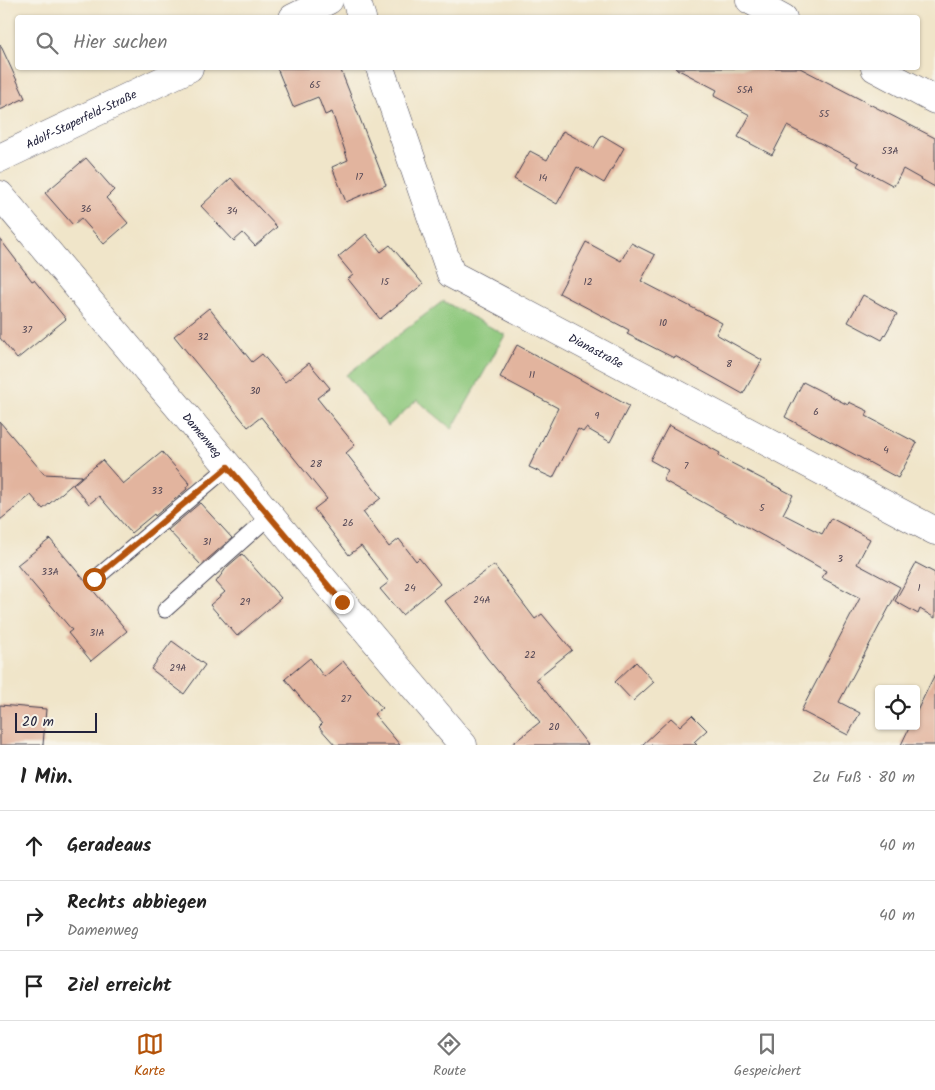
<!DOCTYPE html>
<html lang="de">
<head>
<meta charset="utf-8">
<style>
	body { margin:0; font-family:Kalam,sans-serif; background:#f2f2f2; color:#222 }
	.controls { position:absolute; right:15px; bottom:15px; display:grid; overflow:hidden; border-radius:5px; box-shadow:0 1px 4px #0004 }
	.controls button { width:45px; height:45px; display:grid; place-items:center; padding:0; border:0; border-bottom:1px solid #e0e0e0; background:#fff; color:#222; font:25px sans-serif }
	.scale { position:absolute; left:15px; bottom:12px; width:82px; box-sizing:border-box; padding-left:5px; border:2px solid #22223b; border-top:0; font-size:14px; line-height:18px; white-space:nowrap; color:#22223b; -webkit-text-stroke:4px #f7f3e8; paint-order:stroke }
	.stop { position:absolute; width:15px; height:15px; margin:-11px; border:4px solid #b45309; border-radius:50%; background:#fff }
	.stop.end { background:#b45309; border-color:#fff; box-shadow:0 1px 5px #0008 }
	.list { margin:0; padding:0; list-style:none }
	h2 { display:flex; justify-content:space-between; align-items:center; height:65px; margin:0; padding:0 20px; font-size:21px }
	h2 small { font-size:16px; font-weight:400; color:#767676 }
	.list li { display:grid; grid-template-columns:32px 1fr auto; gap:15px; align-items:center; box-sizing:border-box; height:70px; padding:0 20px; border-top:1px solid #e0e0e0 }
	.list b { display:block; font-size:19px; white-space:nowrap }
	.list p { margin:0; font-size:16px; white-space:nowrap; color:#767676 }
	.list em { font-size:16px; font-style:normal; color:#767676 }
	.icon { flex:none; width:28px; height:28px; fill:none; stroke:currentColor; stroke-width:2; stroke-linecap:round; stroke-linejoin:round }
	.map { position:relative; flex:none; width:935px; height:745px; overflow:hidden }
	.search { position:absolute; background:#fff; box-shadow:0 1px 4px #0004; left:15px; right:15px; top:15px; height:55px; display:flex; align-items:center; gap:12px; box-sizing:border-box; padding:0 18px; border-radius:5px; color:#767676; font-size:19px }
	.sheet { height:275px; background:#fff }
	nav { display:flex; justify-content:space-around; align-items:center; box-sizing:border-box; height:70px; border-top:1px solid #e0e0e0; background:#fff; font-size:14px; color:#767676 }
	nav a { display:grid; justify-items:center; gap:2px }
	nav .on { color:#b45309 }
	.map>svg:first-child { display:block }
	.green { fill:#8ec87d; stroke:#58755c }
	.building { fill:#e2b49e }
	.lines { fill:none; stroke-linecap:round; stroke-linejoin:round }
	.service-casing { stroke:#413f50; stroke-width:17 }
	.minor-casing { stroke:#413f50; stroke-width:29 }
	.service { stroke:#fff; stroke-width:15 }
	.minor { stroke:#fff; stroke-width:28 }
	.route { stroke:#b45309; stroke-width:6 }
	.labels { text-anchor:middle; stroke-width:4.5; stroke-linejoin:round; paint-order:stroke }
	.number-label { font-size:10px; fill:#524654 }
	.street-label { font-size:12px; fill:#22223b; stroke:#f7f3e8 }
</style>
</head>
<body>
<div class="map">
<svg width="935" height="745" viewBox="0 0 935 745">
	<rect width="100%" height="100%" fill="#f7f3e8"/>
	<filter id="ink" filterUnits="userSpaceOnUse"><feTurbulence type="fractalNoise" baseFrequency=".02" numOctaves="2"/><feDisplacementMap in="SourceGraphic" scale="10" xChannelSelector="R" yChannelSelector="G"/><feConvolveMatrix kernelMatrix="1 2 1 2 8 2 1 2 1" color-interpolation-filters="sRGB"/></filter>
	<filter id="wash" filterUnits="userSpaceOnUse"><feTurbulence type="fractalNoise" baseFrequency=".0096" numOctaves="4" result="noise"/><feDisplacementMap in="SourceGraphic" scale="20" xChannelSelector="R" yChannelSelector="G"/><feGaussianBlur stdDeviation="1.12" result="paint"/><feColorMatrix in="noise" values="0 0 0 0 0 0 0 0 0 0 0 0 0 0 0 0 0 1.4 0 .05"/><feComposite in="paint" operator="in"/></filter>
	<g filter="url(#wash)">
		<rect width="100%" height="100%" fill="#f0e5c9"/>
		<polygon class="green" points="443,301 505,335 452,429 417,400 388,426 346,375"/>
		<g id="blocks">
			<g class="building">
				<polygon points="0,44 25,98 0,110"/>
				<polygon points="277,68 340,68 386,185 346,202 332,167 348,160 332,112 325,115 318,97 293,107"/>
				<polygon points="675,68 800,68 935,138 935,187 903,169 894,186 857,166 859,163 787,126 772,155 738,137 750,115 714,96 717,90"/>
				<polygon points="563,131 594,148 602,135 624,148 604,183 577,167 557,204 514,179 530,151 547,160"/>
				<polygon points="86,158 114,190 106,198 128,223 104,244 81,218 73,225 45,193"/>
				<polygon points="231,178 277,227 255,246 243,233 234,241 201,206"/>
				<polygon points="366,234 381,252 390,245 423,284 380,319 348,279 353,275 338,257"/>
				<polygon points="0,239 32,281 34,280 66,319 17,359 0,338"/>
				<polygon points="586,242 621,261 631,243 655,255 641,281 722,323 716,334 762,360 743,394 675,356 674,358 627,334 629,330 559,293"/>
				<polygon points="863,295 897,314 882,340 848,322"/>
				<polygon points="209,308 252,362 262,354 285,382 309,363 330,388 317,398 355,445 346,453 381,498 363,512 389,547 399,539 416,561 419,558 440,584 402,615 380,589 389,582 361,546 349,555 314,509 327,499 261,417 248,427 174,336"/>
				<polygon points="517,345 629,406 610,442 586,428 583,432 578,429 553,478 529,467 558,408 500,377"/>
				<polygon points="803,382 848,405 849,402 868,411 866,416 917,443 898,478 785,417"/>
				<polygon points="0,422 44,474 82,476 43,509 31,495 0,520"/>
				<polygon points="669,425 720,453 718,456 793,495 783,514 822,534 831,518 870,539 857,564 900,587 839,702 860,713 848,735 801,711 860,598 822,578 826,571 663,480 668,470 650,460"/>
				<polygon points="162,452 190,484 186,487 187,489 155,516 154,514 131,533 99,496 89,504 73,485 102,460 123,484"/>
				<polygon points="200,503 232,538 201,565 168,530"/>
				<polygon points="50,539 127,631 91,661 68,633 72,630 17,565"/>
				<polygon points="242,554 281,598 237,636 210,605 225,592 216,582 227,567"/>
				<polygon points="916,563 935,573 935,618 920,609 918,614 895,601"/>
				<polygon points="494,565 535,619 542,614 572,650 536,679 588,745 511,745 540,722 487,658 445,601"/>
				<polygon points="172,641 205,665 184,694 151,669"/>
				<polygon points="310,658 324,677 343,661 382,708 374,714 400,745 335,745 319,727 322,724 285,679"/>
				<polygon points="636,662 654,682 633,701 615,682"/>
				<polygon points="935,674 935,745 901,745 910,726 916,726 916,713"/>
				<polygon points="0,705 46,709 43,745 0,745"/>
				<polygon points="692,715 707,730 694,742 697,745 642,745 671,718 680,726"/>
			</g>
		</g>
	</g>
	<g filter="url(#ink)">
		<use href="#blocks" fill-opacity="0" stroke="#413f50" stroke-width="1"/>
		<g class="lines">
			<g class="service-casing">
				<g id="service">
					<polyline points="95,579 228,467"/>
					<polyline points="165,610 270,516"/>
				</g>
			</g>
			<g class="minor-casing">
				<g id="minor">
					<polyline points="356,0 362,18"/>
					<polyline points="750,0 783,18"/>
					<polyline points="293,18 329,0"/>
					<path id="s1" d="M 380,68 L 451,274 L 935,531"/>
					<polyline points="875,68 935,100"/>
					<path id="s2" d="M 0,158 L 189,68"/>
					<path id="s3" d="M 0,195 L 463,745"/>
				</g>
			</g>
			<use href="#service" class="service"/>
			<use href="#minor" class="minor"/>
		</g>
	</g>
	<g class="lines" filter="url(#ink)">
		<polyline class="route" points="94,579 228,467 342,602"/>
	</g>
	<g class="labels">
		<g class="number-label">
			<text x="315" y="88">65</text>
			<text x="745" y="93">55A</text>
			<text x="824" y="117">55</text>
			<text x="890" y="154">53A</text>
			<text x="359" y="180">17</text>
			<text x="543" y="181">14</text>
			<text x="86" y="212">36</text>
			<text x="232" y="214">34</text>
			<text x="385" y="285">15</text>
			<text x="588" y="285">12</text>
			<text x="663" y="326">10</text>
			<text x="27" y="333">37</text>
			<text x="203" y="340">32</text>
			<text x="729" y="367">8</text>
			<text x="532" y="378">11</text>
			<text x="255" y="394">30</text>
			<text x="816" y="415">6</text>
			<text x="597" y="419">9</text>
			<text x="886" y="453">4</text>
			<text x="316" y="467">28</text>
			<text x="686" y="469">7</text>
			<text x="157" y="494">33</text>
			<text x="762" y="511">5</text>
			<text x="348" y="526">26</text>
			<text x="207" y="545">31</text>
			<text x="840" y="562">3</text>
			<text x="50" y="575">33A</text>
			<text x="410" y="591">24</text>
			<text x="919" y="591">1</text>
			<text x="482" y="603">24A</text>
			<text x="245" y="605">29</text>
			<text x="97" y="636">31A</text>
			<text x="530" y="658">22</text>
			<text x="178" y="671">29A</text>
			<text x="346" y="702">27</text>
			<text x="554" y="730">20</text>
		</g>
		<g class="street-label">
			<text dy="4" stroke="none"><textPath href="#s2" startOffset="90">Adolf-Staperfeld-Straße</textPath></text>
			<text dy="4" stroke="none"><textPath href="#s1" startOffset="382">Dianastraße</textPath></text>
			<text dy="4" stroke="none"><textPath href="#s3" startOffset="314">Damenweg</textPath></text>
		</g>
	</g>
</svg>
<div class="controls">
<button><svg class="icon" aria-label="locate" viewBox="0 0 24 24"><circle cx="12" cy="12" r="6"/><path d="M12 2v4M12 18v4M2 12h4M18 12h4"/></svg></button>
</div>
<div class="scale">20 m</div>
<div class="stop" style="left:94px;top:579px"></div>
<div class="stop end" style="left:342px;top:602px"></div>
<div class="search"><svg class="icon" aria-label="search" viewBox="0 0 24 24"><circle cx="10" cy="10" r="6"/><path d="M15 15l6 6"/></svg>Hier suchen</div>
</div>
<section class="sheet">
<h2>1 Min.<small>Zu Fuß · 80 m</small></h2>
<ul class="list">
<li><svg class="icon" aria-label="ahead" viewBox="0 0 24 24"><path d="M12 20V5M6 11l6-6 6 6"/></svg><div><b>Geradeaus</b></div><em>40 m</em></li>
<li><svg class="icon" aria-label="right" viewBox="0 0 24 24"><path d="M7 20v-9h11M14 6l5 5-5 5"/></svg><div><b>Rechts abbiegen</b><p>Damenweg</p></div><em>40 m</em></li>
<li><svg class="icon" aria-label="arrive" viewBox="0 0 24 24"><path d="M6 21V4h12l-3 4 3 4H6"/></svg><div><b>Ziel erreicht</b></div></li>
</ul>
</section>
<nav>
<a class="on"><svg class="icon" aria-label="map" viewBox="0 0 24 24"><path d="M3 6l6-2 6 2 6-2v14l-6 2-6-2-6 2zM9 4v14M15 6v14"/></svg>Karte</a>
<a><svg class="icon" aria-label="directions" viewBox="0 0 24 24"><path d="M12 3l9 9-9 9-9-9zM9 14v-3h6M13 9l2 2-2 2"/></svg>Route</a>
<a><svg class="icon" aria-label="saved" viewBox="0 0 24 24"><path d="M7 4h10v16l-5-4-5 4z"/></svg>Gespeichert</a>
</nav>
</body>
</html>
